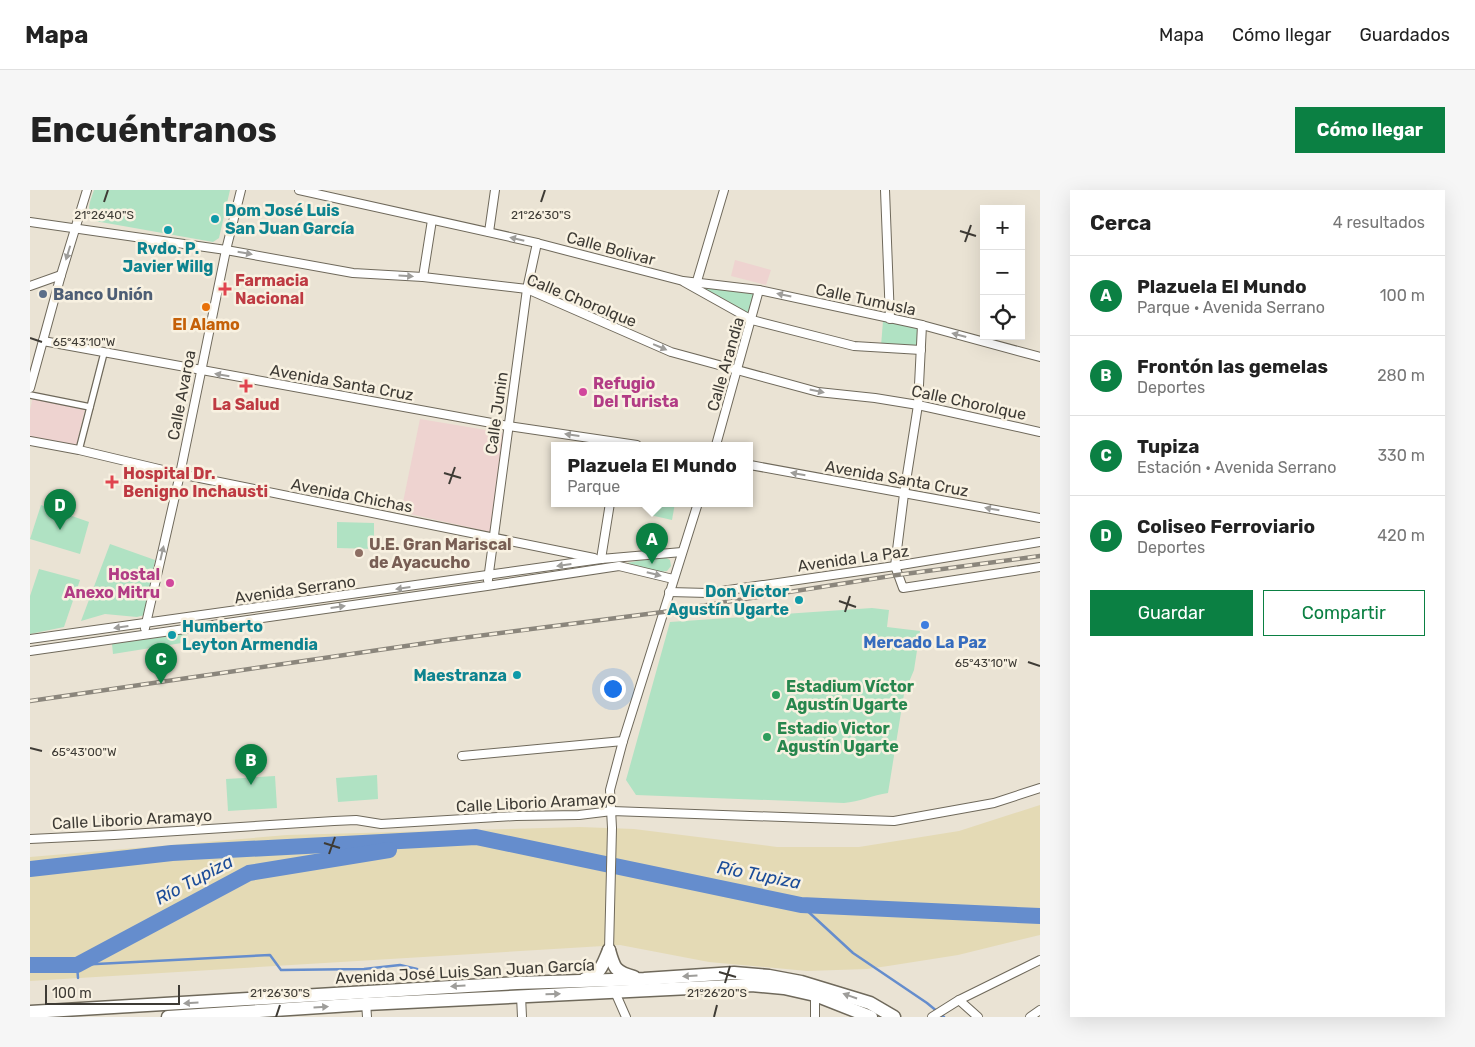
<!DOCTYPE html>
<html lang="es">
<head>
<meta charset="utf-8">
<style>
	body { margin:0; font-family:Rubik,sans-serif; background:#f6f6f6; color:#222 }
	.controls { position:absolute; right:15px; top:15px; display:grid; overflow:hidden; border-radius:0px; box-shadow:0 5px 20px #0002 }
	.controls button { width:45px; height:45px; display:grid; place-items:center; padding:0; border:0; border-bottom:1px solid #e0e0e0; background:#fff; color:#222; font:25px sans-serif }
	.scale { position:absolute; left:15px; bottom:12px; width:135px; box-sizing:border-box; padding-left:5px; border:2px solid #3e3b35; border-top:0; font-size:14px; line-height:18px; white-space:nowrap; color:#3e3b35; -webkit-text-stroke:4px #f8f1e1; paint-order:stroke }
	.you { position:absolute; left:582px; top:498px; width:18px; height:18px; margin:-12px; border:4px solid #fff; border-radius:50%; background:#1a73e8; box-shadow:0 0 0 8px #1a73e833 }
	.badge { display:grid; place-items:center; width:32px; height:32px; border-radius:50%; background:#0b8043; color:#fff; font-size:16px; font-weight:700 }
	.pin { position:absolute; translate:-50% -41px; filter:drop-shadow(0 1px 2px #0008) }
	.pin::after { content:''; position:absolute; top:26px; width:18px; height:15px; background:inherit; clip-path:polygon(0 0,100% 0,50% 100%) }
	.popup { position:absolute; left:521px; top:252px; width:202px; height:65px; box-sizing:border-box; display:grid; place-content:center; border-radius:0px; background:#fff; filter:drop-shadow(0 1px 4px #0005); font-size:16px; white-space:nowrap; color:#767676 }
	.popup b { font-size:19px; color:#222 }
	.popup::after { content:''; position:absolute; left:50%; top:100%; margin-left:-10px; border:10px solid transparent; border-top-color:#fff }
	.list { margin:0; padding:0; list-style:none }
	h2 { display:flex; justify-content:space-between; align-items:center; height:65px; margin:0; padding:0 20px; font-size:21px }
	h2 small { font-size:16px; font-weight:400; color:#767676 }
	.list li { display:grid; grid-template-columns:32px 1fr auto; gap:15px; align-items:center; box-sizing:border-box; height:80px; padding:0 20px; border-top:1px solid #e0e0e0 }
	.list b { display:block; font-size:19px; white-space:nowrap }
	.list p { margin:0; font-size:16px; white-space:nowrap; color:#767676 }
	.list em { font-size:16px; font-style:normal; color:#767676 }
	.actions { display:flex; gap:10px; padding:15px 20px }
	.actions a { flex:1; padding:11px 0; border:1px solid #0b8043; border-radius:0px; text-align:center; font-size:18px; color:#0b8043 }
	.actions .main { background:#0b8043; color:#fff }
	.icon { flex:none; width:28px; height:28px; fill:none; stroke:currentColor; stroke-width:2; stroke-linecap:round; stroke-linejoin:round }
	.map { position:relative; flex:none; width:1010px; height:827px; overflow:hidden; border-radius:0px }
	header { display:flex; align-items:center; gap:30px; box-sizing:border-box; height:70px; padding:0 25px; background:#fff; border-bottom:1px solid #e0e0e0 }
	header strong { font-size:24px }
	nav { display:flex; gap:28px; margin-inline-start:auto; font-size:18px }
	.intro { display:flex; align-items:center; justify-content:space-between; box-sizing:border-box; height:120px; padding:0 30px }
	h1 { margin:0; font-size:35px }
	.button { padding:12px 22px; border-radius:0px; background:#0b8043; color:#fff; font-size:18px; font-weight:700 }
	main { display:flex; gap:30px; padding:0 30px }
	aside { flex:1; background:#fff; border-radius:0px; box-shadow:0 5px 20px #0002 }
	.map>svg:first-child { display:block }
	.commercial { fill:#eed3d0 }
	.green { fill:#b0e2c3 }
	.sand { fill:#e4dab5 }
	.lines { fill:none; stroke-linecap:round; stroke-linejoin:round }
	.stream { stroke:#658dcd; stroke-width:2.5 }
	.river { stroke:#658dcd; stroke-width:16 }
	.pedestrian-casing { stroke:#6f695b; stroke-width:8 }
	.minor-casing { stroke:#6f695b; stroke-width:10 }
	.trunk-casing { stroke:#6f695b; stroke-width:15 }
	.pedestrian { stroke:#fff; stroke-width:5.5 }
	.minor { stroke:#fff; stroke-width:8 }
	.trunk { stroke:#fff; stroke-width:12 }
	.rail-casing { stroke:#8b867c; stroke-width:4.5 }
	.rail { stroke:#f8f1e1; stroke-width:2.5; stroke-dasharray:8; stroke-linecap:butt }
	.oneway { fill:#9e9d9a }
	.ticks { fill:none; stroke:#3e3b35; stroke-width:2 }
	.culture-dot { fill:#0f9aa8; stroke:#f8f1e1; stroke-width:2 }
	.health-dot { fill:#e0444e; stroke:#f8f1e1; stroke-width:2 }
	.service-dot { fill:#5c6f8a; stroke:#f8f1e1; stroke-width:2 }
	.food-dot { fill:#e8710a; stroke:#f8f1e1; stroke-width:2 }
	.hotel-dot { fill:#d1479c; stroke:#f8f1e1; stroke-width:2 }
	.education-dot { fill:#8d6e63; stroke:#f8f1e1; stroke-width:2 }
	.shop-dot { fill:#3f7fe0; stroke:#f8f1e1; stroke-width:2 }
	.leisure-dot { fill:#2e9e5b; stroke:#f8f1e1; stroke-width:2 }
	.labels { text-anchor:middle; stroke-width:5; stroke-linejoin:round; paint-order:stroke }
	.culture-label { font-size:16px; font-weight:bold; fill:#0d838f; stroke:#f8f1e1; text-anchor:start }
	.street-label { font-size:16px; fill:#3e3b35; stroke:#f8f1e1 }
	.health-label { font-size:16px; font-weight:bold; fill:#be3a42; stroke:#f8f1e1; text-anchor:start }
	.service-label { font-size:16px; font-weight:bold; fill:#4e5e75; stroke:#f8f1e1; text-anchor:start }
	.food-label { font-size:16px; font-weight:bold; fill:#c56008; stroke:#f8f1e1 }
	.hotel-label { font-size:16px; font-weight:bold; fill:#b23c85; stroke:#f8f1e1; text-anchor:start }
	.education-label { font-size:16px; font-weight:bold; fill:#785e54; stroke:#f8f1e1; text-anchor:start }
	.shop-label { font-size:16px; font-weight:bold; fill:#366cbe; stroke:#f8f1e1 }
	.leisure-label { font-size:16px; font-weight:bold; fill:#27864d; stroke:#f8f1e1; text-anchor:start }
	.water-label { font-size:18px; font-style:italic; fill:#1b4c98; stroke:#f8f1e1 }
	.ticks-label { font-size:12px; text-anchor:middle; fill:#3e3b35; stroke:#f8f1e1; stroke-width:5; stroke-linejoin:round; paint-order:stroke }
</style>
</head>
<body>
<header>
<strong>Mapa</strong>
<nav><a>Mapa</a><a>Cómo llegar</a><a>Guardados</a></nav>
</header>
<div class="intro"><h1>Encuéntranos</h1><a class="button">Cómo llegar</a></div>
<main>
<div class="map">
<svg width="1010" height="827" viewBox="0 0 1010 827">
	<rect width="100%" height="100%" fill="#eae3d4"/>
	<g class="commercial">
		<polygon points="705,70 741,80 736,95 701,86"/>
		<polygon points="3,206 55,218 46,257 0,247 0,220"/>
		<polygon points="390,229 474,243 460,342 371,322"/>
	</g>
	<g class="green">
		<path d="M 64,0 L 200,0 L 189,48 L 183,52 L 65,31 C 55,21 60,12 64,0 Z"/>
		<polygon points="661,93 726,102 720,126"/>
		<polygon points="853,131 889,137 889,157 851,156"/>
		<polygon points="622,313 645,313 642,330 620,325"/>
		<polygon points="11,315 59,332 50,364 0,349"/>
		<polygon points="307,332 344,333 344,359 307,358"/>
		<polygon points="80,354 125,370 115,425 107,427 75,424 51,431"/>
		<polygon points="633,366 640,370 641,376 637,381 630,382 597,373"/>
		<polygon points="9,379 50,390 34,437 0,444 0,406"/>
		<path d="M 842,418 L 859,420 L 857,437 L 890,441 L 884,480 L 874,504 L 858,603 C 843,605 829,612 814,613 L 606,605 L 596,590 L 640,432 Z"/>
		<polygon points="156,442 158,452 83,464 82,454"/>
		<polygon points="347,585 348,609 308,612 306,588"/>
		<polygon points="245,586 247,618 198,621 196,589"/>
	</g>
	<polygon class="sand" points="1010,615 1010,745 928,765 858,776 837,779 777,781 679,772 590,755 0,791 0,667 257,645 550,637 604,639 747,657 829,657 929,641"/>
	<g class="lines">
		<g class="stream">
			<polyline points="771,715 823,763 897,813 914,827"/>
			<polyline points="48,788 47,775 240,765 251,780 334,779 370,775 387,779 395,791"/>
		</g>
		<g class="river">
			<polyline points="0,679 142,663 446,647 771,715 1010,726"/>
			<polyline points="0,775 47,775 219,683 359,660"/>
		</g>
		<g class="pedestrian-casing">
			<g id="pedestrian">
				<polyline points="0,205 60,217"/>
				<polyline points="49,260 74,163"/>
			</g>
		</g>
		<g class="minor-casing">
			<g id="minor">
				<polyline points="269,0 507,53 653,91 729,100 892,135 1010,167"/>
				<polyline points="855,0 860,129"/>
				<polyline points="0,32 196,60 323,83 393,87 497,99 641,162 788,202 845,208 888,215 1010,242"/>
				<polyline points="459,42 465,0"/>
				<polyline points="393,87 402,30"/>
				<polyline points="667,91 694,0"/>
				<polyline points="654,92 722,130 824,156 891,160"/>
				<polyline points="0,96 31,85"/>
				<polyline points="892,135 888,215 874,304 865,376 873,398 1010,377"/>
				<polyline points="13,151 478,236 607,255"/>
				<polyline points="0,198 31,85 57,0"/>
				<polyline points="0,251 49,260 150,284 564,368"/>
				<polyline points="686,255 729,100"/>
				<polyline points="720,275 1010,328"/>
				<polyline points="571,369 580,313"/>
				<polyline points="458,390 497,99 507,53"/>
				<polyline points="639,402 678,403 865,376 1010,352"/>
				<polyline points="115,438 150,284 196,60 211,0"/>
				<polyline points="0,449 571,369 652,362"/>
				<polyline points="0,461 457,396 589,376 643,389"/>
				<polyline points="432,566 593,551"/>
				<polyline points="0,649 84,645 304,631 326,630 351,634 486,626 549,625 582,621 864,631 964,613 1010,598"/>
				<polyline points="579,760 582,638 580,600 593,551 668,313"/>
				<polyline points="585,802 596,827"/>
				<polyline points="491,806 492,827"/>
				<polyline points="929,810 948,827"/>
				<polyline points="336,812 337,827"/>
				<polyline points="785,827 785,805"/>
				<polyline points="902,827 929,810 1010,770"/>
				<polyline points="1000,827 1010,820"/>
			</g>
		</g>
		<g class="trunk-casing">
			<g id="trunk">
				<path d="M 579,760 C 584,778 585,782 604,787"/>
				<path d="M 555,789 C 571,784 573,774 579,760"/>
				<polyline points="0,822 487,793 614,789 704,783 739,786 771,792 840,813 864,827"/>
				<polyline points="138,827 336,814 721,795 754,798 785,805 841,827"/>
			</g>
		</g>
		<use href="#pedestrian" class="pedestrian"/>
		<use href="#minor" class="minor"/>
		<use href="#trunk" class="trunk"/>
		<g class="rail-casing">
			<polyline id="rail" points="0,511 417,450 633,422 867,385 1010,366"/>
		</g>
		<use href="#rail" class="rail"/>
	</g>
	<defs><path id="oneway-solid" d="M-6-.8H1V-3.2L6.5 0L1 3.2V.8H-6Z" transform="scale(1.25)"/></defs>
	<g class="oneway">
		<use href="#oneway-solid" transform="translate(487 49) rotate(-167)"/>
		<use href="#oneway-solid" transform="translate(38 63) rotate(107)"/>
		<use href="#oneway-solid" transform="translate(215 63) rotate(10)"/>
		<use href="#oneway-solid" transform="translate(376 86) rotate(4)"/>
		<use href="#oneway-solid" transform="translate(754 105) rotate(-168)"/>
		<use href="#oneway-solid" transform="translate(929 145) rotate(-165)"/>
		<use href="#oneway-solid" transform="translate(630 157) rotate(23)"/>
		<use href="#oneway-solid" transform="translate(192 185) rotate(-170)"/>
		<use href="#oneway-solid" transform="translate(787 201) rotate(12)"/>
		<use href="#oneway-solid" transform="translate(542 245) rotate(-172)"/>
		<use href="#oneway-solid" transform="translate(768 284) rotate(-170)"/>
		<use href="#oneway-solid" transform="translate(962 319) rotate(-170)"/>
		<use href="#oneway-solid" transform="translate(132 363) rotate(-77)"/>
		<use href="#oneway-solid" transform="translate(534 375) rotate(172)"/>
		<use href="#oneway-solid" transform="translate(624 384) rotate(14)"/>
		<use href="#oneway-solid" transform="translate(373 398) rotate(172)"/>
		<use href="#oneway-solid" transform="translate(308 417) rotate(-8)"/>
		<use href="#oneway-solid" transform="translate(91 437) rotate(172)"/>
		<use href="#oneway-solid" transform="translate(660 786) rotate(176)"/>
		<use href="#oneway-solid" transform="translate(428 796) rotate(177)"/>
		<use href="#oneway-solid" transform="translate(523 804) rotate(-2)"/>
		<use href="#oneway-solid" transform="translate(820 806) rotate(-161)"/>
		<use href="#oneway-solid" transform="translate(161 813) rotate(177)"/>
		<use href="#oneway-solid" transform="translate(291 817) rotate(-4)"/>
	</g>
	<path class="ticks" d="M 74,12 L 78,0M 511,12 L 515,0M 930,41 L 946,46M 935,52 L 941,35M 0,148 L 12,152M 414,283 L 431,288M 419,294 L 425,277M 809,411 L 826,417M 815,422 L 820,406M 998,472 L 1010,476M 0,558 L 12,561M 294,653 L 310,658M 299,664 L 305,647M 689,782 L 706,787M 695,793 L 700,776M 246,827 L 250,815M 684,827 L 687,815"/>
	<g class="culture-dot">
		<circle cx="185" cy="29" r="5"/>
		<circle cx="138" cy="40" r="5"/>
		<circle cx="769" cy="410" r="5"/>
		<circle cx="142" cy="445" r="5"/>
		<circle cx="487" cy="485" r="5"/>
	</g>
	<g class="health-dot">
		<path d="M192.5 91.5h5v5h5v5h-5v5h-5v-5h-5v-5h5z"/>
		<path d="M213.5 188.5h5v5h5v5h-5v5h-5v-5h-5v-5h5z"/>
		<path d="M79.5 284.5h5v5h5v5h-5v5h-5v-5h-5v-5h5z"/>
	</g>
	<circle class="service-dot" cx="13" cy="104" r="5"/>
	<circle class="food-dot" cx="176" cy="117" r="5"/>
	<g class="hotel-dot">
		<circle cx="553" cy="202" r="5"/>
		<circle cx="140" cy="393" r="5"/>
	</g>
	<circle class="education-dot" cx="329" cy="363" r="5"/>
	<circle class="shop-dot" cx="895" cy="435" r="5"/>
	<g class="leisure-dot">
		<circle cx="746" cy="505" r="5"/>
		<circle cx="737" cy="547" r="5"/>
	</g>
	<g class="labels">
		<g class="culture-label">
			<text x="195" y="26">Dom José Luis<tspan x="195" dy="18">San Juan García</tspan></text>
			<text x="138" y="64" text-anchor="middle">Rvdo. P.<tspan x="138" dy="18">Javier Willg</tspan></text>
			<text x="759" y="407" text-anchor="end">Don Victor<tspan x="759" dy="18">Agustín Ugarte</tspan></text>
			<text x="152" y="442">Humberto<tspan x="152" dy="18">Leyton Armendia</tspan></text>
			<text x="477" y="491" text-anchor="end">Maestranza</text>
		</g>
		<g class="street-label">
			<text transform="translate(581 58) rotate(15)" y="6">Calle Bolivar</text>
			<text transform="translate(836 109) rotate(12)" y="6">Calle Tumusla</text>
			<text transform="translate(552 110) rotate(22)" y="6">Calle Chorolque</text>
			<text transform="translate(695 174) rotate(-74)" y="6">Calle Arandia</text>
			<text transform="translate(312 192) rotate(10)" y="6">Avenida Santa Cruz</text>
			<text transform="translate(151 205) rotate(-79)" y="6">Calle Avaroa</text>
			<text transform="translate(939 212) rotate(12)" y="6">Calle Chorolque</text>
			<text transform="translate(466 223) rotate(-82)" y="6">Calle Junin</text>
			<text transform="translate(867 288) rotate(10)" y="6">Avenida Santa Cruz</text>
			<text transform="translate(322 305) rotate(11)" y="6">Avenida Chichas</text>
			<text transform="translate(823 368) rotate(-8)" y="6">Avenida La Paz</text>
			<text transform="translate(265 399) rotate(-8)" y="6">Avenida Serrano</text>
			<text transform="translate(506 612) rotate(-3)" y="6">Calle Liborio Aramayo</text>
			<text transform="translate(102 629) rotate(-3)" y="6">Calle Liborio Aramayo</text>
			<text transform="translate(435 781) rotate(-3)" y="6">Avenida José Luis San Juan García</text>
		</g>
		<g class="health-label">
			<text x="205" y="96">Farmacia<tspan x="205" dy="18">Nacional</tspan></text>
			<text x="216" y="220" text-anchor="middle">La Salud</text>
			<text x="93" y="289">Hospital Dr.<tspan x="93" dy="18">Benigno Inchausti</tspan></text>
		</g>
		<g class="service-label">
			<text x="23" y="110">Banco Unión</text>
		</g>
		<g class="food-label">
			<text x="176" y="140">El Alamo</text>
		</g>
		<g class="hotel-label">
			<text x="563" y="199">Refugio<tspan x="563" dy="18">Del Turista</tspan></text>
			<text x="130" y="390" text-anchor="end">Hostal<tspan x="130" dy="18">Anexo Mitru</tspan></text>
		</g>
		<g class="education-label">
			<text x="339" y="360">U.E. Gran Mariscal<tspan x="339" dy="18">de Ayacucho</tspan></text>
		</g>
		<g class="shop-label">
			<text x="895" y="458">Mercado La Paz</text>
		</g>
		<g class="leisure-label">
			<text x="756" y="502">Estadium Víctor<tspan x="756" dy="18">Agustín Ugarte</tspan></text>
			<text x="747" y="544">Estadio Victor<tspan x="747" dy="18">Agustín Ugarte</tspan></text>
		</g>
		<g class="water-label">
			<text transform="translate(729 685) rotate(11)" y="6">Río Tupiza</text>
			<text transform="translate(164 690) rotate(-28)" y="6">Río Tupiza</text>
		</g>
	</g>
	<g class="ticks-label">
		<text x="74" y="29">21°26'40"S</text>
		<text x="511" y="29">21°26'30"S</text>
		<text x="54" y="156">65°43'10"W</text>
		<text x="956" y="477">65°43'10"W</text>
		<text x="54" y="566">65°43'00"W</text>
		<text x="250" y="807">21°26'30"S</text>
		<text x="687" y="807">21°26'20"S</text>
	</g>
</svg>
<div class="controls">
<button>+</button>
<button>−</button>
<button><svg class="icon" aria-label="locate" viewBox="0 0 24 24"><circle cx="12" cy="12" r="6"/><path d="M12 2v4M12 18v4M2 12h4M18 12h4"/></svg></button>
</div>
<div class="scale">100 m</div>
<div class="you"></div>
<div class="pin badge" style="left:622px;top:374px">A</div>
<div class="popup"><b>Plazuela El Mundo</b>Parque</div>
<div class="pin badge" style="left:221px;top:595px">B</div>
<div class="pin badge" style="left:131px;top:494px">C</div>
<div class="pin badge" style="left:30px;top:340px">D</div>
</div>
<aside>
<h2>Cerca<small>4 resultados</small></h2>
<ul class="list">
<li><span class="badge">A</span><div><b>Plazuela El Mundo</b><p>Parque · Avenida Serrano</p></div><em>100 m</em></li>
<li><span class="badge">B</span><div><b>Frontón las gemelas</b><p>Deportes</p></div><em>280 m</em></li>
<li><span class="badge">C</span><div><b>Tupiza</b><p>Estación · Avenida Serrano</p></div><em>330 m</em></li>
<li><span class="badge">D</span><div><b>Coliseo Ferroviario</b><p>Deportes</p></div><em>420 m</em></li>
</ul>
<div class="actions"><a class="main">Guardar</a><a>Compartir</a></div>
</aside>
</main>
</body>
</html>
